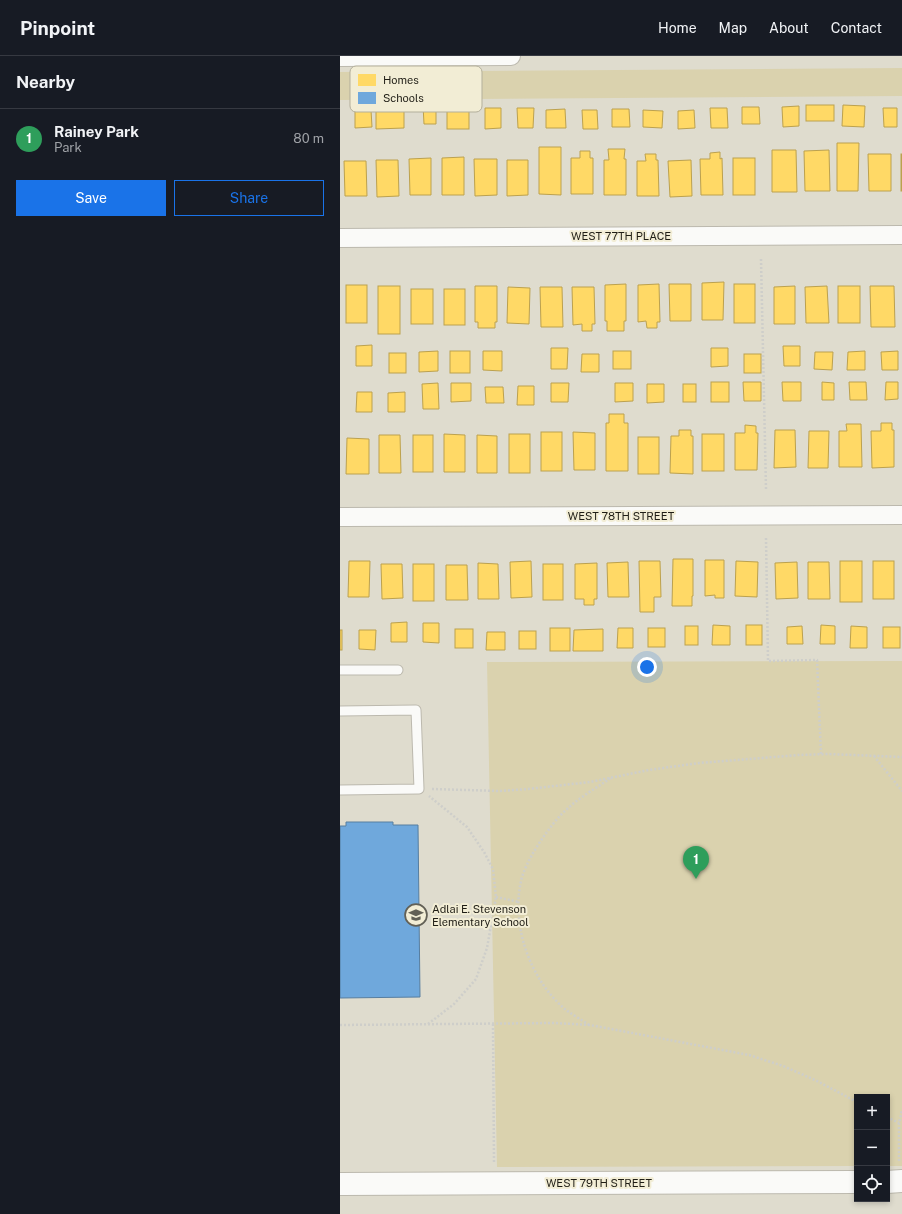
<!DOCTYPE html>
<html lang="en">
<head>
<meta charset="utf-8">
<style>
	body { margin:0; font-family:"Public Sans",sans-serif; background:#242831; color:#f1f3f6 }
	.controls { position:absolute; right:12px; bottom:12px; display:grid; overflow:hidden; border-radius:0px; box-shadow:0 2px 6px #0003 }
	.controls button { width:36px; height:36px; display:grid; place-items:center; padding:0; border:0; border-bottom:1px solid #363941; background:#171b24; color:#f1f3f6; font:20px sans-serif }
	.you { position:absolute; left:307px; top:611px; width:14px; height:14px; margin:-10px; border:3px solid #fff; border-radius:50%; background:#1a73e8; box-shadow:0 0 0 6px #1a73e833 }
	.badge { display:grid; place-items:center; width:26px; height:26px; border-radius:50%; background:#1a73e8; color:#fff; font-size:13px; font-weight:700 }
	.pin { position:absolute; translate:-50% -33px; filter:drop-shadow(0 1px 2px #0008) }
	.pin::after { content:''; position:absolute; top:21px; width:14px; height:12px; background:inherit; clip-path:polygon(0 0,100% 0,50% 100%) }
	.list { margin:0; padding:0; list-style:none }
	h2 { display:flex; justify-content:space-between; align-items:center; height:52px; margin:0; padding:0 16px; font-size:17px }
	h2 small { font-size:13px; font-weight:400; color:#9ea1a6 }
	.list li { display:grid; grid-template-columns:26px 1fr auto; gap:12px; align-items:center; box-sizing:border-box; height:60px; padding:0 16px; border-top:1px solid #363941 }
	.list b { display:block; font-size:15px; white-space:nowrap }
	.list p { margin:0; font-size:13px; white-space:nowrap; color:#9ea1a6 }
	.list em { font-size:13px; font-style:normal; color:#9ea1a6 }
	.actions { display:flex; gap:8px; padding:12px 16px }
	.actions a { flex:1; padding:9px 0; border:1px solid #1a73e8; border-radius:0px; text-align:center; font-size:14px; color:#1a73e8 }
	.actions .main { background:#1a73e8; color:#fff }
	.icon { flex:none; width:22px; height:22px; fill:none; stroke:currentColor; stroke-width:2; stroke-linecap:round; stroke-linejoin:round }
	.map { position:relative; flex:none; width:562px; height:1158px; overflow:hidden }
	header { display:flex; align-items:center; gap:24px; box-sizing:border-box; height:56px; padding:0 20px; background:#171b24; border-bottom:1px solid #363941 }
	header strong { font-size:19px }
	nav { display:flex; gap:22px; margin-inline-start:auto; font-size:14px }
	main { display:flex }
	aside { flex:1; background:#171b24 }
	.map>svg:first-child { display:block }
	.green { fill:#dad2ae }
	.homes { fill:#ffd966; stroke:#bca14e }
	.schools { fill:#6fa8dc; stroke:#577ea0 }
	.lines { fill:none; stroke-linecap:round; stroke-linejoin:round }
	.service-casing { stroke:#bcb9ae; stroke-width:11 }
	.minor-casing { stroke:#bcb9ae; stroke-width:20 }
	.secondary-casing { stroke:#bcb9ae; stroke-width:24 }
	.path { stroke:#cececa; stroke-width:2.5; stroke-dasharray:2 2; stroke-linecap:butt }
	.service { stroke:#fafaf8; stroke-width:9 }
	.minor { stroke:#fafaf8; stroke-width:18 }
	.secondary { stroke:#fafaf8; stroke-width:22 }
	.labels { text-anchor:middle; stroke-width:4; stroke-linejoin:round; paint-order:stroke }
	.street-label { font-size:11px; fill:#1f1d15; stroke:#f2edd5 }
	.poi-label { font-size:11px; fill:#1f1d15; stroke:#f2edd5; text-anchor:start }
	.key { fill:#f2edd5; stroke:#b3af9b; stroke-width:1 }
	.key-label { font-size:11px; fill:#1f1d15 }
</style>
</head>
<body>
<header>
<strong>Pinpoint</strong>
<nav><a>Home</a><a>Map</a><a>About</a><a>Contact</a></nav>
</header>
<main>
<aside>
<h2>Nearby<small></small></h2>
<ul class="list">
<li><span class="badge" style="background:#2e9e5b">1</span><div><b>Rainey Park</b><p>Park</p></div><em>80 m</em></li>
</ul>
<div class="actions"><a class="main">Save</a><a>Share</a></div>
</aside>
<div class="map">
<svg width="562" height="1158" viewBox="0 0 562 1158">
	<rect width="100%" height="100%" fill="#dfdcce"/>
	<g class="green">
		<polygon points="562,12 562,40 0,44 0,16"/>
		<polygon points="562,605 562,1110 547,1110 547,1041 517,1041 517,1110 157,1111 147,606"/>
	</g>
	<g class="homes">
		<polygon points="83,49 96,49 96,68 84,68"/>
		<rect x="466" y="49" width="28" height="16"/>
		<polygon points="503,49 525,50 524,71 502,70"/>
		<polygon points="36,50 64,50 64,72 36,73"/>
		<polygon points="459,50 459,70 443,71 442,51"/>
		<polygon points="402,51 419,51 420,68 402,68"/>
		<polygon points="145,52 161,52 161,72 145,73"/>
		<polygon points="177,52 194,52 193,72 178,72"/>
		<polygon points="370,52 387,52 388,72 371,72"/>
		<polygon points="543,52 557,52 557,71 544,71"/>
		<polygon points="225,53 226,72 206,72 206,54"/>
		<polygon points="272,53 289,53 290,71 272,71"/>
		<polygon points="15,54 31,54 32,71 15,72"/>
		<rect x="107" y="54" width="22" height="19"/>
		<polygon points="242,54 257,54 258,73 243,73"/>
		<polygon points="303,54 323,55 322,72 303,71"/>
		<polygon points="354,54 355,72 338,73 338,55"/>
		<polygon points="497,87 519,87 518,135 497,135"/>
		<polygon points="199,91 221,91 221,139 199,138"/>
		<polygon points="268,93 285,93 284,103 286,103 286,139 264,139 264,104 269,104"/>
		<polygon points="432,94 456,94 457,136 432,136"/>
		<polygon points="489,94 490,135 465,135 464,95"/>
		<polygon points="240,95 250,95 250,102 253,102 253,138 231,138 231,102 240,102"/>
		<polygon points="380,96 380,103 382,102 383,139 361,139 360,103 370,103 370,97"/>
		<polygon points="305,98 316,98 316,104 318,104 319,140 297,140 297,105 306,105"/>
		<polygon points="528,98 551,98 551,135 529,135"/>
		<rect x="561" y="98" width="1" height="37"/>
		<polygon points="124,101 124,139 102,139 102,102"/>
		<polygon points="91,102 91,139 70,139 69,103"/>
		<rect x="393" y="102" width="22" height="37"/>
		<polygon points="134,103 157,103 157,139 135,140"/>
		<polygon points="36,104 58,104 59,140 37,141"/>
		<polygon points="167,104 188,104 188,139 167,140"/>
		<polygon points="351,104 352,140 330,141 328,105"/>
		<polygon points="4,105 26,105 27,140 5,140"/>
		<polygon points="384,226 383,264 362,264 362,227"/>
		<polygon points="286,228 286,265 284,265 284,275 267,275 267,265 265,265 265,229"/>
		<polygon points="319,228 320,266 317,266 317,272 307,272 306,265 298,266 298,229"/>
		<polygon points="329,228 351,228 351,265 330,265"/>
		<rect x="394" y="228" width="21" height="39"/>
		<rect x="6" y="229" width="21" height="38"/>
		<rect x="38" y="230" width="22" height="48"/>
		<polygon points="135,230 157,230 157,266 155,266 155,272 138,272 138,266 135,266"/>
		<polygon points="455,230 455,268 434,268 434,231"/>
		<polygon points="487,230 489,267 466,267 465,231"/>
		<rect x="498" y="230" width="22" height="37"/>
		<polygon points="530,230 554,230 555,271 531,271"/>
		<polygon points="168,231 190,232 189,268 167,267"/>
		<polygon points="200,231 222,231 223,271 201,271"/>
		<polygon points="232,231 254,231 255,268 252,268 252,275 242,275 242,268 233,269"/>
		<rect x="71" y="233" width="22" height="35"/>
		<rect x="104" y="233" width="21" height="36"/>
		<polygon points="32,289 32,310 16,310 16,290"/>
		<polygon points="443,290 460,290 460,310 444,310"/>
		<polygon points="211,292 228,292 227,313 211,313"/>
		<polygon points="371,292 388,292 388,310 371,311"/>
		<polygon points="98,295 98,315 79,316 79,296"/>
		<rect x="110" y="295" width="20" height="22"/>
		<polygon points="143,295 162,295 162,315 143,314"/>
		<rect x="273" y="295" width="18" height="18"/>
		<polygon points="525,295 525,314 507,314 508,296"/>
		<polygon points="558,295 558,314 542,314 541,296"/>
		<polygon points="475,296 493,296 492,314 474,313"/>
		<rect x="49" y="297" width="17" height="20"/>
		<polygon points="242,298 259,298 259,316 241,316"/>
		<rect x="404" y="298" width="17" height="19"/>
		<rect x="371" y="326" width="18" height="20"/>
		<polygon points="403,326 421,326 421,345 404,345"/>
		<polygon points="442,326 461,326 461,345 443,345"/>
		<polygon points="482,326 494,327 494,344 482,344"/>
		<polygon points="509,326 526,326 527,344 510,344"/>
		<polygon points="546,326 558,326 558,343 545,344"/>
		<polygon points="98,327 99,353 83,353 82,328"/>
		<polygon points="111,327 131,327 131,345 111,346"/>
		<polygon points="211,327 229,327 228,346 211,346"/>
		<polygon points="275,327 293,327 293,345 275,346"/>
		<polygon points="307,328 324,328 324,346 307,347"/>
		<rect x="343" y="328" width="13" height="18"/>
		<polygon points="178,330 194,330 194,349 177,349"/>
		<polygon points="145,331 163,331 164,347 146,347"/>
		<polygon points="17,336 32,336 32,356 16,356"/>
		<polygon points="65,336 65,356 48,356 48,337"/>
		<polygon points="269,358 284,358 284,367 288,367 288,415 266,415 266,367 269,367"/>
		<polygon points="541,367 552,367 552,374 554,374 554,411 532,412 531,375 541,375"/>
		<polygon points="506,368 521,368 522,411 499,411 499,375 507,375"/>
		<polygon points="405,369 416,370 416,377 418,377 417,414 395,414 395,377 405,377"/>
		<polygon points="339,374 351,374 351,380 353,380 353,418 330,417 331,380 339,380"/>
		<polygon points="435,374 455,374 456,411 434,412"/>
		<polygon points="469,375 489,375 488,412 468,412"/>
		<rect x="201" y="376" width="21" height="39"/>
		<polygon points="233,376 255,377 255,414 234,414"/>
		<polygon points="104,378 125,379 125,416 104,416"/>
		<rect x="169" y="378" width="21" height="39"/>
		<rect x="362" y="378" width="22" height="37"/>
		<polygon points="39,379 60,379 61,417 39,417"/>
		<rect x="73" y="379" width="20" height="37"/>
		<polygon points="137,379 157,380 157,417 137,417"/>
		<rect x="298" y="381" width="21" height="37"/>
		<polygon points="7,382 29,383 29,418 6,418"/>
		<polygon points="333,503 353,503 353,540 352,540 352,550 332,550"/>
		<polygon points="365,504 384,504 384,542 375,542 375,539 365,540"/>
		<polygon points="9,505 30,505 29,541 8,541"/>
		<polygon points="191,505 192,541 171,542 170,506"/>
		<polygon points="299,505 320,505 321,541 314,541 314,556 300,556"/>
		<polygon points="396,505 418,506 417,541 395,540"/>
		<rect x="500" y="505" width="22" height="41"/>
		<rect x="533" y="505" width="21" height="38"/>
		<polygon points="288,506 289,541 268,541 267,507"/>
		<polygon points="457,506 458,542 436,543 435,507"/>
		<polygon points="468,506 489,506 490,543 468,543"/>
		<polygon points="138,507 158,508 159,543 138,543"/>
		<polygon points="257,507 257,543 254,543 254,549 244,549 244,543 235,543 235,508"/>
		<polygon points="41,508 62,508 63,542 42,543"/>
		<rect x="73" y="508" width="21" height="37"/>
		<rect x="203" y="508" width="20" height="36"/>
		<polygon points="106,509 127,509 128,544 106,544"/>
		<polygon points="67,566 67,586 51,586 51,567"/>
		<polygon points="83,567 99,567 99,587 83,586"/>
		<polygon points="373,569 390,570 390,589 372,589"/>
		<rect x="406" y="569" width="16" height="20"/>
		<polygon points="481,569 495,570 495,588 480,588"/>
		<rect x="345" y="570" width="13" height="19"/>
		<polygon points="462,570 463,588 447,588 447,571"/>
		<polygon points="511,570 527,571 527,592 510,592"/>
		<rect x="543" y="571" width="17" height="21"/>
		<rect x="210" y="572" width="20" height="23"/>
		<polygon points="278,572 293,572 293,592 277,592"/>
		<rect x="308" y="572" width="17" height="19"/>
		<rect x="115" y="573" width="18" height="19"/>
		<polygon points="263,573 263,595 233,595 234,574"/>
		<rect x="0" y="574" width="2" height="20"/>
		<polygon points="19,574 36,574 35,594 19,593"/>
		<rect x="179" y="575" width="17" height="18"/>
		<polygon points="147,576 165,576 165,594 146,594"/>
	</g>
	<polygon class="schools" points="6,766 53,766 53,769 78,769 80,941 0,942 0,770 6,770"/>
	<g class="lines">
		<g class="service-casing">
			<g id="service">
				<polyline points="0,614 58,614"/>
				<polyline points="0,655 76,654 79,733 0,734"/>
			</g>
		</g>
		<g class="minor-casing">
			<g id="minor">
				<polyline points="0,1 171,0"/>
				<polyline points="0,182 562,179"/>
				<polyline points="0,461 562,459"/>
			</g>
		</g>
		<g class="secondary-casing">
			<g id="secondary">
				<polyline points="547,1126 562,1125"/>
				<polyline points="0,1128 517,1126"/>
			</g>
		</g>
		<g class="path">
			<polyline points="421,203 426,433"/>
			<polyline points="426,482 428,605 477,604 481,698"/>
			<polyline points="534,700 562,735"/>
			<polyline points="92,733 160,735 188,733 250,726 309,714 359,707 459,699 488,698 562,701"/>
			<polyline points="156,841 179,846"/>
			<polyline points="88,968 114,948 136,923 147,892 156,841 153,813 144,796 127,771 89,740"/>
			<polyline points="153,968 154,1106"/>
			<polyline points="0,969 215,967 250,969 409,999 443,1010 475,1024 517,1046"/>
			<path d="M 249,969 C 242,964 233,959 226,954 C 190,924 171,870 181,825 C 185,806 205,777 218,762 C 233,745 253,734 271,722"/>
			<polyline points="547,1061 559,1067"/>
			<polyline points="559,1105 559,1067 562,1054"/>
		</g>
		<use href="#service" class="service"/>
		<use href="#minor" class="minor"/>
		<use href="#secondary" class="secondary"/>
	</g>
	<defs>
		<g id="school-ring" transform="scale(1.15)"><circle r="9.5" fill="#f2edd5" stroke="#626056" stroke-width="1.5"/><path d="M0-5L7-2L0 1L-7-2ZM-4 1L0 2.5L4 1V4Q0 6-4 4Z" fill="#626056"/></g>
	</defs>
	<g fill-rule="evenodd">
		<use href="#school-ring" x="76" y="859"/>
	</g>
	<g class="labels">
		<g class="street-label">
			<text x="281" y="184">WEST 77TH PLACE</text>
			<text x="281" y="464">WEST 78TH STREET</text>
			<text x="259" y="1131">WEST 79TH STREET</text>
		</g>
		<g class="poi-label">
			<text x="92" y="857">Adlai E. Stevenson<tspan x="92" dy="13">Elementary School</tspan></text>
		</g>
	</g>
	<rect x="10" y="10" width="132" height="46" rx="6" class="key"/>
	<rect x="18" y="18" width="18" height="12" fill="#ffd966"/>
	<rect x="18" y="36" width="18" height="12" fill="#6fa8dc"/>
	<g class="key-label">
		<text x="43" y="28">Homes</text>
		<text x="43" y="46">Schools</text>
	</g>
</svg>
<div class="controls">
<button>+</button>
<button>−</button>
<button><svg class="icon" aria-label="locate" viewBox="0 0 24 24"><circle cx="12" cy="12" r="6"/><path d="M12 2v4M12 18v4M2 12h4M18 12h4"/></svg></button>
</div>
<div class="you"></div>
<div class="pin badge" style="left:356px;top:823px;background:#2e9e5b">1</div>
</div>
</main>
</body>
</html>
